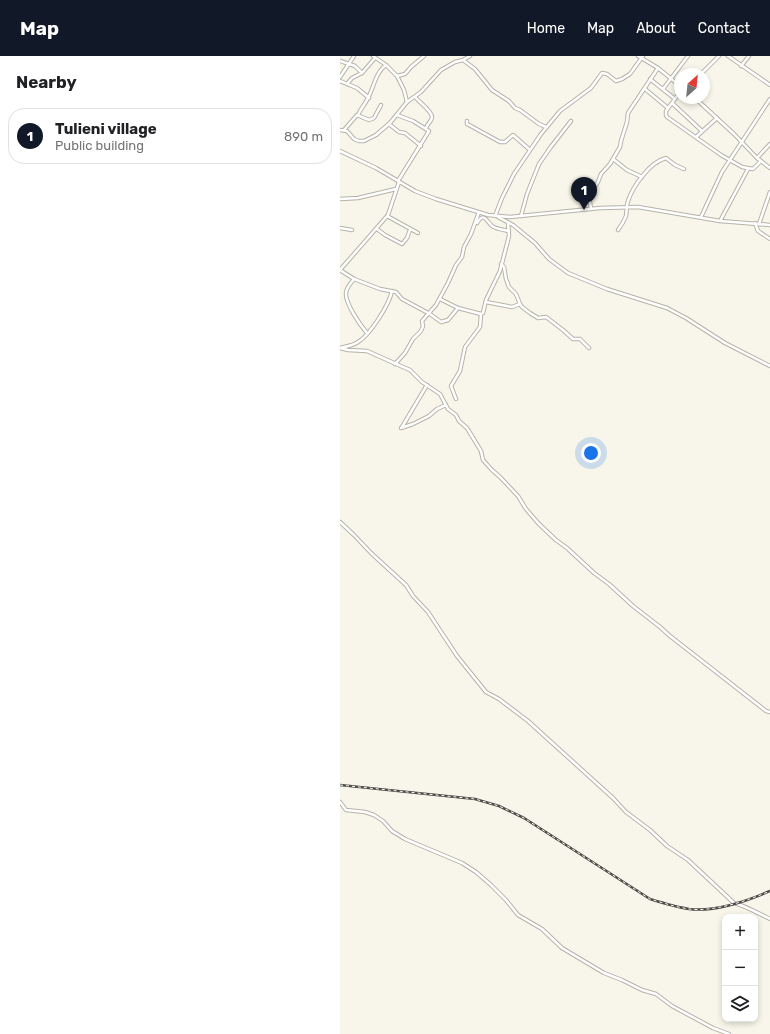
<!DOCTYPE html>
<html lang="en">
<head>
<meta charset="utf-8">
<style>
	body { margin:0; font-family:Rubik,sans-serif; background:#f2f2f2; color:#202124 }
	.controls { position:absolute; right:12px; bottom:12px; display:grid; overflow:hidden; border-radius:8px; box-shadow:0 2px 6px #0003 }
	.controls button { width:36px; height:36px; display:grid; place-items:center; padding:0; border:0; border-bottom:1px solid #e0e0e0; background:#fff; color:#202124; font:20px sans-serif }
	.compass { position:absolute; left:334px; top:12px; width:36px; height:36px; border-radius:50%; background:#fff; box-shadow:0 2px 6px #0003; rotate:27deg }
	.you { position:absolute; left:251px; top:397px; width:14px; height:14px; margin:-10px; border:3px solid #fff; border-radius:50%; background:#1a73e8; box-shadow:0 0 0 6px #1a73e833 }
	.badge { display:grid; place-items:center; width:26px; height:26px; border-radius:50%; background:#111827; color:#fff; font-size:13px; font-weight:700 }
	.pin { position:absolute; translate:-50% -33px; filter:drop-shadow(0 1px 2px #0008) }
	.pin::after { content:''; position:absolute; top:21px; width:14px; height:12px; background:inherit; clip-path:polygon(0 0,100% 0,50% 100%) }
	.list { margin:0; padding:0; list-style:none }
	h2 { display:flex; justify-content:space-between; align-items:center; height:52px; margin:0; padding:0 16px; font-size:17px }
	h2 small { font-size:13px; font-weight:400; color:#757577 }
	.list li { display:grid; grid-template-columns:26px 1fr auto; gap:12px; align-items:center; box-sizing:border-box; height:56px; margin:0 8px 8px; padding:0 8px; border:1px solid #e0e0e0; border-radius:16px }
	.list b { display:block; font-size:15px; white-space:nowrap }
	.list p { margin:0; font-size:13px; white-space:nowrap; color:#757577 }
	.list em { font-size:13px; font-style:normal; color:#757577 }
	.icon { flex:none; width:22px; height:22px; fill:none; stroke:currentColor; stroke-width:2; stroke-linecap:round; stroke-linejoin:round }
	.map { position:relative; flex:none; width:430px; height:978px; overflow:hidden }
	header { display:flex; align-items:center; gap:24px; box-sizing:border-box; height:56px; padding:0 20px; background:#111827; color:#fff }
	header strong { font-size:19px }
	nav { display:flex; gap:22px; margin-inline-start:auto; font-size:14px }
	main { display:flex }
	aside { flex:1; background:#fff }
	.map>svg:first-child { display:block }
	.lines { fill:none; stroke-linecap:round; stroke-linejoin:round }
	.minor-casing { stroke:#b5b3a8; stroke-width:4.5 }
	.minor { stroke:#fff; stroke-width:2.5 }
	.rail-casing { stroke:#4c4b45; stroke-width:2.5 }
	.rail { stroke:#fff; stroke-width:1; stroke-dasharray:3; stroke-linecap:butt }
</style>
</head>
<body>
<header>
<strong>Map</strong>
<nav><a>Home</a><a>Map</a><a>About</a><a>Contact</a></nav>
</header>
<main>
<aside>
<h2>Nearby<small></small></h2>
<ul class="list">
<li><span class="badge">1</span><div><b>Tulieni village</b><p>Public building</p></div><em>890 m</em></li>
</ul>
</aside>
<div class="map">
<svg width="430" height="978" viewBox="0 0 430 978">
	<rect width="100%" height="100%" fill="#f8f6ea"/>
	<g class="lines">
		<g class="minor-casing">
			<g id="minor">
				<polyline points="33,0 46,9 57,20 64,34 67,46"/>
				<polyline points="298,0 318,12 340,30"/>
				<polyline points="388,0 430,29"/>
				<polyline points="123,4 135,13 152,34 169,45 175,52 180,54 199,68 206,71"/>
				<polyline points="0,5 9,8"/>
				<polyline points="9,8 15,10 22,17"/>
				<polyline points="401,10 409,0"/>
				<polyline points="361,18 379,0"/>
				<polyline points="57,20 65,18 71,11 84,0"/>
				<polyline points="0,21 14,0"/>
				<polyline points="310,23 335,43"/>
				<polyline points="0,25 17,32 29,42"/>
				<polyline points="7,28 12,22 22,17 35,2"/>
				<polyline points="305,33 328,52"/>
				<polyline points="323,33 348,0"/>
				<polyline points="340,36 326,55 326,59 327,61 381,99 402,111 413,113 421,105"/>
				<path d="M 75,41 C 78,45 92,55 92,61 C 92,65 87,68 86,72"/>
				<polyline points="355,42 394,78 417,102 430,112"/>
				<polyline points="332,47 362,75"/>
				<path d="M 18,59 C 21,52 26,47 29,40 C 34,30 36,16 46,9"/>
				<polyline points="57,59 73,65 89,75 58,125"/>
				<polyline points="127,65 127,68 129,69 160,86 165,86 173,79 190,94"/>
				<polyline points="49,68 59,76 65,77 81,90"/>
				<polyline points="0,74 7,75 14,83 19,85 24,85 36,79 50,67 67,46 81,36 101,14 115,6 123,4 130,0"/>
				<polyline points="4,74 17,59 29,64 34,62 41,49"/>
				<polyline points="356,81 377,62"/>
				<polyline points="0,95 36,112 75,135 96,143 148,159 170,161 260,152 298,151 380,165 430,169"/>
				<polyline points="417,102 430,88"/>
				<polyline points="273,103 287,114 302,121"/>
				<polyline points="0,143 18,142 56,133"/>
				<polyline points="251,153 249,139 258,126 261,118 270,108 280,91 281,85 287,66 288,57 318,12"/>
				<polyline points="47,160 78,177"/>
				<polyline points="155,160 162,142 174,118 201,78 220,55 251,32 262,17 267,18 276,25 282,23 290,18 303,0"/>
				<polyline points="181,160 187,138 199,108 210,92 231,65"/>
				<polyline points="158,161 173,169 195,187 209,203 228,217 267,233 327,252 346,262 385,287 430,310"/>
				<polyline points="361,161 382,116 430,43"/>
				<polyline points="380,165 408,113"/>
				<path d="M 137,167 C 144,155 147,166 152,170 C 156,173 164,174 169,175"/>
				<polyline points="415,167 418,175 430,183"/>
				<polyline points="419,168 430,136"/>
				<polyline points="0,172 12,174"/>
				<polyline points="37,173 45,179 62,188 67,182 70,174"/>
				<path d="M 278,174 C 281,170 284,165 286,160 C 287,155 286,150 288,145 C 293,130 310,106 326,102 L 335,109 L 344,113"/>
				<polyline points="161,208 164,211 166,223 169,231 176,238 180,248 182,251 190,257 198,262 206,261 223,274 233,283 240,283 249,292"/>
				<polyline points="0,214 14,223 40,233 56,236 62,243 90,258 101,266 108,264 118,252"/>
				<polyline points="0,214 48,159 59,126"/>
				<path d="M 14,223 C 11,227 6,232 6,237 C 5,247 20,269 27,277"/>
				<polyline points="100,243 118,252 141,258 143,257 146,244 160,215 169,180 168,167"/>
				<polyline points="146,246 172,251 180,248"/>
				<polyline points="0,292 8,294 27,295 63,311 70,314 82,326 100,338 108,353 116,359 119,365 127,372 141,395 143,404 152,414 160,421 178,440 186,453 199,468 216,484 227,492 254,517 269,528 293,550 320,571 330,580 426,655 430,656"/>
				<path d="M 0,292 C 6,290 13,290 18,286 C 30,279 49,249 52,235"/>
				<polyline points="55,308 65,297 73,283 81,275 83,270 82,265 96,249 108,227 116,209 122,201 124,191 131,178 139,156"/>
				<polyline points="116,343 111,330 120,315 125,291 140,271 141,258"/>
				<polyline points="62,371 87,329"/>
				<polyline points="61,372 73,368 89,360 97,353 106,349"/>
				<path d="M 0,466 L 14,479 L 31,497 L 66,529 L 73,540 L 88,556 L 117,600 L 146,636 L 159,643 L 188,665 L 273,742 L 286,756 L 310,774 L 327,790 L 348,804 L 394,847 C 401,848 422,859 430,863"/>
				<polyline points="0,746 6,754 25,756 34,759 43,765 52,775 65,783 122,807 136,816 151,829 166,844 178,859 202,873 222,892 264,917 282,924 302,934 316,938 332,950 373,972 389,978"/>
			</g>
		</g>
		<use href="#minor" class="minor"/>
		<g class="rail-casing">
			<path id="rail" d="M 0,729 L 135,743 L 159,750 L 184,762 L 310,843 C 323,847 336,851 349,853 C 374,856 407,845 430,835"/>
		</g>
		<use href="#rail" class="rail"/>
	</g>
</svg>
<div class="controls">
<button>+</button>
<button>−</button>
<button><svg class="icon" aria-label="layers" viewBox="0 0 24 24"><path d="M12 4l9 5-9 5-9-5zM3 14l9 5 9-5"/></svg></button>
</div>
<svg class="compass" viewBox="-18 -18 36 36"><path d="M0-13l5 13h-10z" fill="#e53935"/><path d="M0 13l5-13h-10z" fill="#757577"/></svg>
<div class="you"></div>
<div class="pin badge" style="left:244px;top:154px">1</div>
</div>
</main>
</body>
</html>
